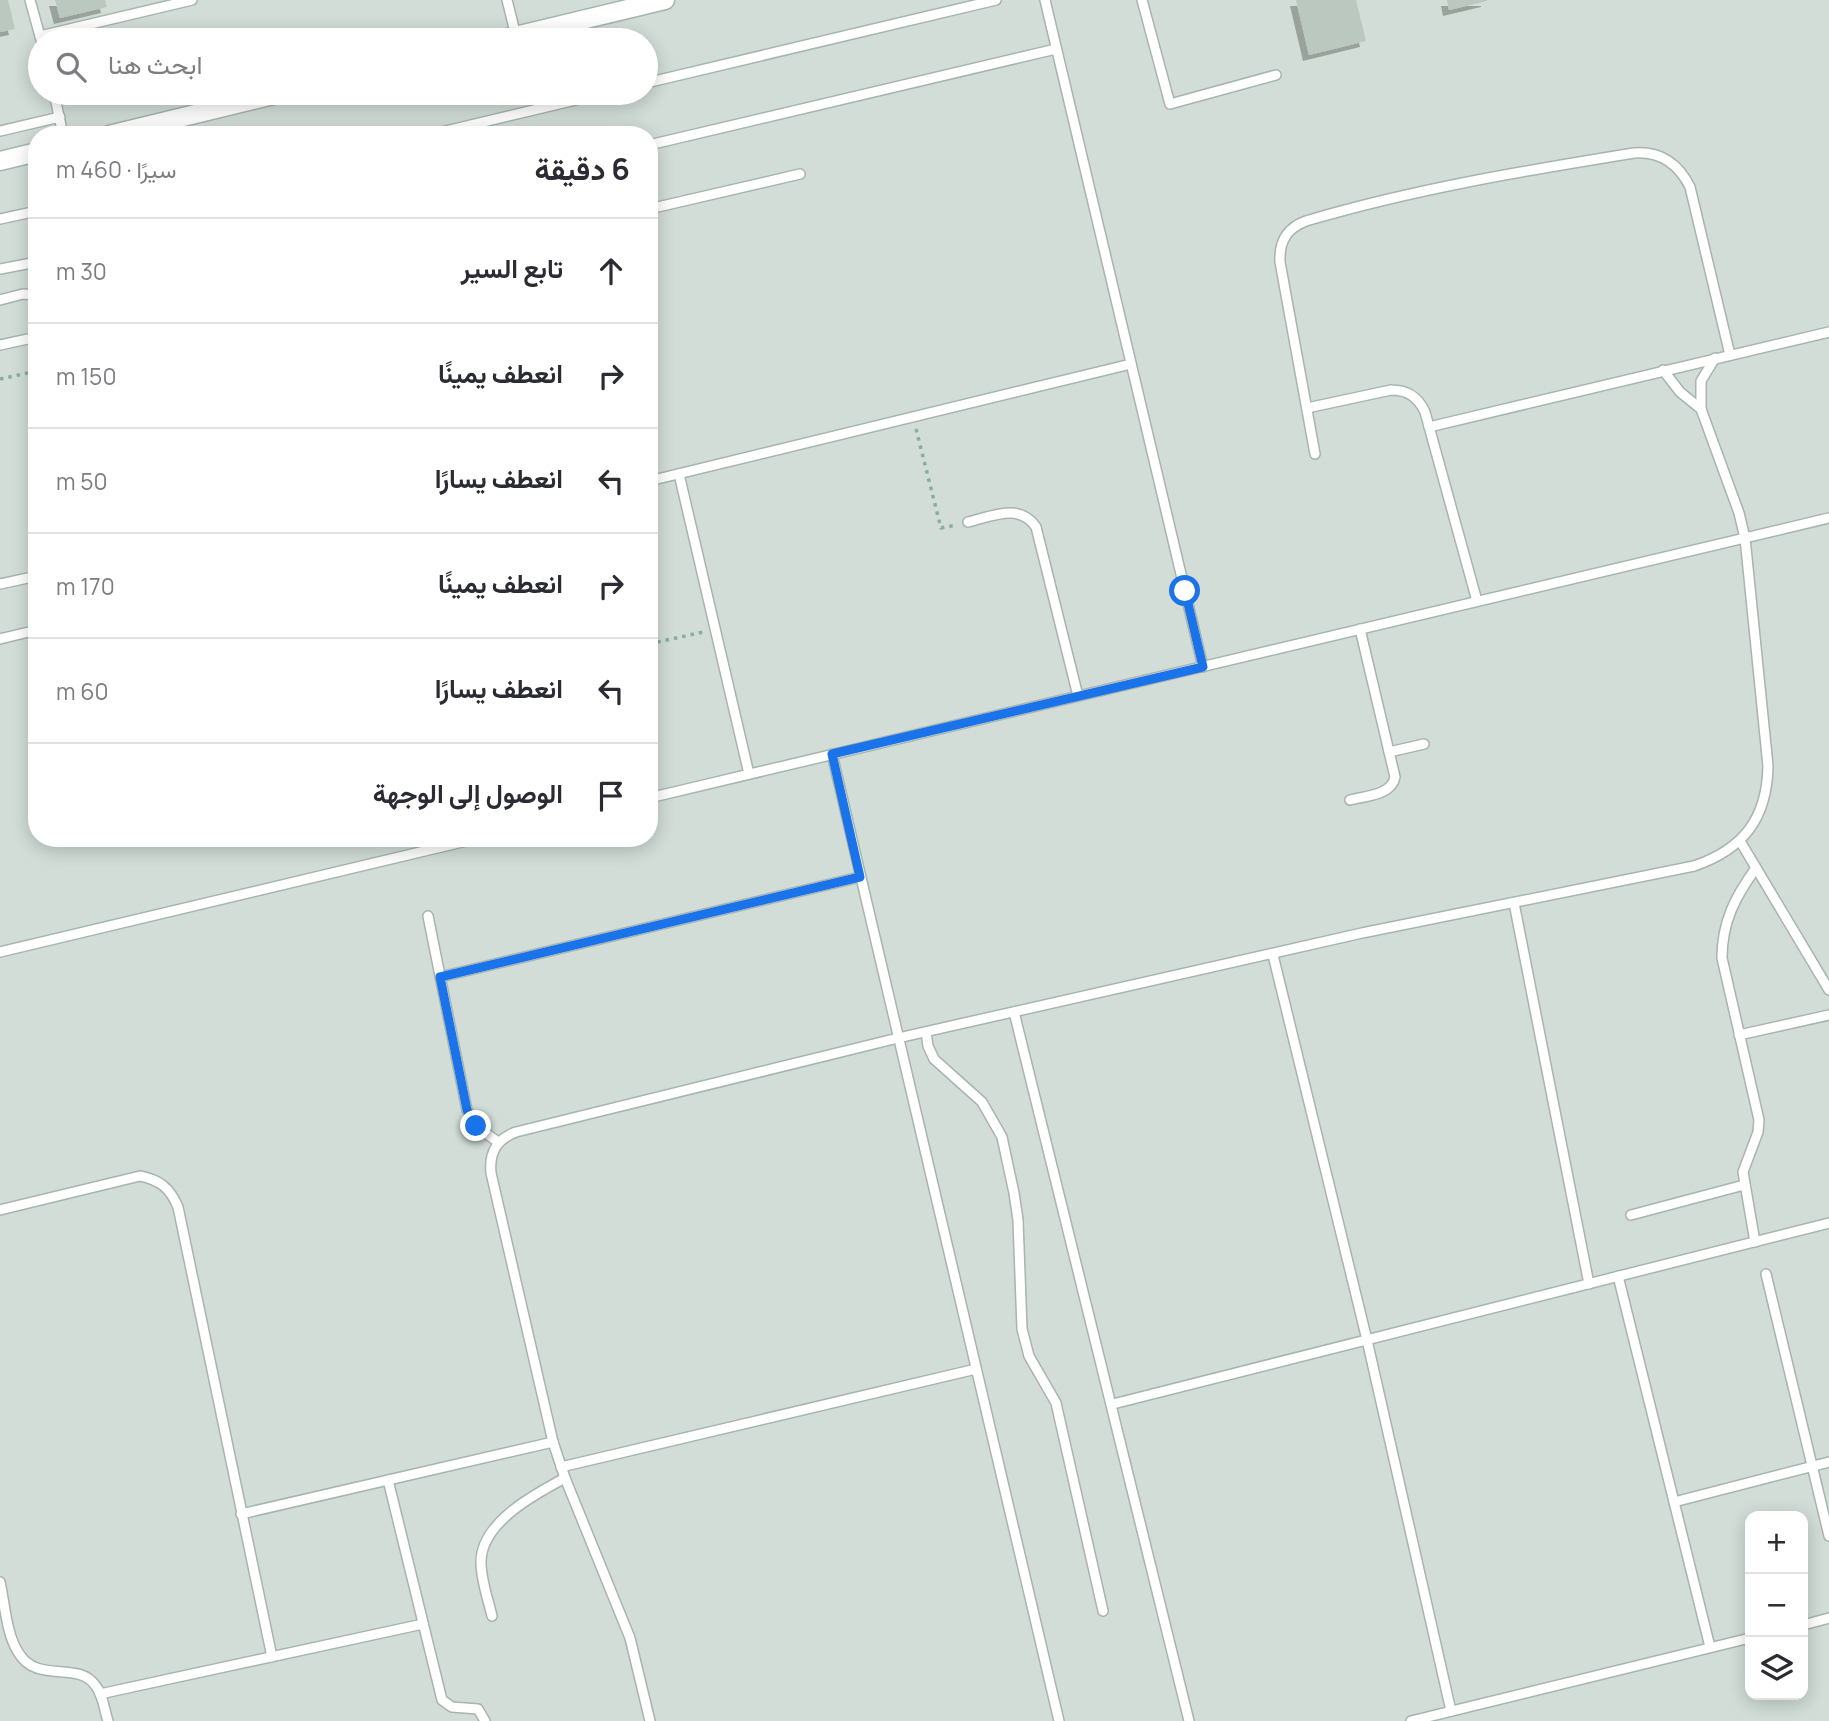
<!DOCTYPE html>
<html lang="ar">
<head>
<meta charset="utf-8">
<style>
	body { margin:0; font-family:Manrope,Vazirmatn,sans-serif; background:#f2f2f3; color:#2b2b33; direction:rtl }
	.controls { position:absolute; right:21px; bottom:21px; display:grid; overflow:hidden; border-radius:14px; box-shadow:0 4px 18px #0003 }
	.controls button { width:63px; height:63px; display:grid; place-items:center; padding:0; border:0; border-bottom:2px solid #e1e1e2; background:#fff; color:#2b2b33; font:35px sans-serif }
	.stop { position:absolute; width:21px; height:21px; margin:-16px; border:5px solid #1a73e8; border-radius:50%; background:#fff }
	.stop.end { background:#1a73e8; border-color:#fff; box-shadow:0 2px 7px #0008 }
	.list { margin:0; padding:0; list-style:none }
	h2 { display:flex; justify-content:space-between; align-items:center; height:91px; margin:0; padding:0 28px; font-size:30px }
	h2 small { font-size:23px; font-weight:400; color:#7c7c81 }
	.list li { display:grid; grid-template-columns:46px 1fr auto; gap:21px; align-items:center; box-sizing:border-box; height:105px; padding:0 28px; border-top:2px solid #e1e1e2 }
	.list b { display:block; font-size:26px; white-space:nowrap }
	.list em { font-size:23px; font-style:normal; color:#7c7c81 }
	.icon { flex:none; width:38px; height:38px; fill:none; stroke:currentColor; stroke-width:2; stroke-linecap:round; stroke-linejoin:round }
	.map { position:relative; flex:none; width:1829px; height:1721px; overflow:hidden; direction:ltr }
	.search { position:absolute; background:#fff; box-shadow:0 4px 18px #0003; left:28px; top:28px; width:630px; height:77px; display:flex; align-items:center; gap:18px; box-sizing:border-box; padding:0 24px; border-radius:38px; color:#7c7c81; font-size:26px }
	.panel { position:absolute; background:#fff; box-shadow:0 4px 18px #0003; left:28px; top:126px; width:630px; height:721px; border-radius:28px; direction:rtl }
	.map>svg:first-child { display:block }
	.built { fill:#d2ddd7; fill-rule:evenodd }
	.building { fill:#bac8c0; filter:url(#shadow) }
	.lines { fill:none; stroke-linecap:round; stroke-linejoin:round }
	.service-casing { stroke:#a7b5ae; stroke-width:12 }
	.minor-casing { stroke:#a7b5ae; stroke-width:21 }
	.path { stroke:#86af9d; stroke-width:3.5; stroke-dasharray:3.5 5; stroke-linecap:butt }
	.service { stroke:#fff; stroke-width:9 }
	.minor { stroke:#fff; stroke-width:18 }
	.route { stroke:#1a73e8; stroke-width:9 }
</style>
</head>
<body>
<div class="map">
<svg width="1829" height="1721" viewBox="0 0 1829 1721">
	<defs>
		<filter id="shadow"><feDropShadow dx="-6" dy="6" stdDeviation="0" flood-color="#0004"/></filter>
	</defs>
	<rect width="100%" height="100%" fill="#e4ede8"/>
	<path class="built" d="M 0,0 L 1829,0 L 1829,1721 L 0,1721 ZM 40,40 L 646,40 L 646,93 L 40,93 ZM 37,135 L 649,135 L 649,838 L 37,838 ZM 1750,1516 L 1803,1516 L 1803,1695 L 1750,1695 Z"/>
	<g class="building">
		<polygon points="0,0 8,0 15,29 0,32"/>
		<polygon points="55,0 105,0 107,7 60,18"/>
		<polygon points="1296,0 1356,0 1366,41 1309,55"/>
		<polygon points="1447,0 1487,0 1487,1 1449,10"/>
	</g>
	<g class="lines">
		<g class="service-casing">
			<g id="service">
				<polyline points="30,0 41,40"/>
				<polyline points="507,0 516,36"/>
				<polyline points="1045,0 1203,667"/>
				<polyline points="1142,0 1170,104 1276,75"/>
				<polyline points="40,36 192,0"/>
				<polyline points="646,83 996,0"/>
				<polyline points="54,93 63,135"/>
				<polyline points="0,131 60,117"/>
				<polyline points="429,135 605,93"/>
				<polyline points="649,145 1056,49"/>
				<polyline points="649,209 800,174"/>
				<polyline points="0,219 37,211"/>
				<polyline points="0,269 37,262"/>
				<polyline points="0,300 23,294 34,295 37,300"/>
				<polyline points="0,345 37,337"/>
				<polyline points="1663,370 1680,392 1701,409"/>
				<path d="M 1307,408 L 1391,390 C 1408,390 1418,397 1425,412 L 1477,601"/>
				<polyline points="1429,427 1829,332"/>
				<path d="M 1315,454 L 1280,262 C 1279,241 1287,228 1306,221 C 1414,189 1523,171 1634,153 C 1660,151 1678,163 1690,187 L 1730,355"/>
				<polyline points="679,474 749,774"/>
				<polyline points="649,481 1131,364"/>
				<path d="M 968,522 C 993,516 1020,503 1036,527 L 1078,696"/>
				<polyline points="0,584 37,576"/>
				<polyline points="0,639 37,630"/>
				<polyline points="1389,752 1424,744"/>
				<polyline points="832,754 1059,1721"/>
				<polyline points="649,798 1829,518"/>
				<path d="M 1350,800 C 1366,796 1392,795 1395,777 L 1360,629"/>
				<polyline points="1740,841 1829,990"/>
				<polyline points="1514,903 1589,1284"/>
				<polyline points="428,916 467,1110 476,1126 498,1142"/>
				<polyline points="0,952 479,838"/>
				<polyline points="1273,955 1367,1340 1451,1711"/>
				<polyline points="440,977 860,877"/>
				<polyline points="1014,1012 1189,1721"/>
				<polyline points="926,1032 928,1046 934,1059 982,1102 1002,1137 1014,1193 1018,1220 1022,1329 1029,1356 1056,1403 1103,1611"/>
				<polyline points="1739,1035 1829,1015"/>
				<path d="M 0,1210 L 140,1176 C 160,1180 170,1188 178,1207 L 272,1657"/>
				<polyline points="1631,1215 1744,1185"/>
				<path d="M 1755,1242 L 1743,1172 L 1758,1132 L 1759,1120 L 1722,958 C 1722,922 1735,897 1756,868"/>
				<polyline points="1766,1274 1829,1536"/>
				<polyline points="1618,1276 1710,1647"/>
				<polyline points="1113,1404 1829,1223"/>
				<polyline points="561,1467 976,1369"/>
				<polyline points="388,1480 442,1700 452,1707 478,1709 485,1721"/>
				<polyline points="1674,1502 1829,1462"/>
				<polyline points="241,1514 553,1442"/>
				<path d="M 0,1582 C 5,1604 6,1633 18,1652 C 37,1685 77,1660 95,1685 C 103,1694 104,1709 108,1721"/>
				<path d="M 492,1616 C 488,1599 481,1580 481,1563 C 480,1523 535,1494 565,1478"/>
				<polyline points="1803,1625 1829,1618"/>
				<polyline points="100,1694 423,1624"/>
				<path d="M 650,1721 L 630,1638 L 565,1478 L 553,1442 L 491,1173 C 489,1152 497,1139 516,1132 L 898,1038 L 1362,933 L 1694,866 C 1744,849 1767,818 1768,766 L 1745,538 L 1739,513 L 1701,409 L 1701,381 L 1715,358"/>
				<polyline points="1411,1721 1750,1638"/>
			</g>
		</g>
		<g class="minor-casing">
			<g id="minor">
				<polyline points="499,40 665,0"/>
				<polyline points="109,135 282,93"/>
				<polyline points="0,161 37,152"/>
			</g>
		</g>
		<g class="path">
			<polyline points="0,379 37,371"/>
			<polyline points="916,429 941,528 956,525"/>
			<polyline points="649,644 703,632"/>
		</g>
		<use href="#service" class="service"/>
		<use href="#minor" class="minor"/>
	</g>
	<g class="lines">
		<polyline class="route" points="476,1126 467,1110 440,977 860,877 832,754 1203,667 1185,591"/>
	</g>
</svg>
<div class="controls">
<button>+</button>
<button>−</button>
<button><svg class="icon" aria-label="layers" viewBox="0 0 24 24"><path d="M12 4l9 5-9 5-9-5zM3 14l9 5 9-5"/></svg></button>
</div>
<div class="stop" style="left:1185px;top:591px"></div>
<div class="stop end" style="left:476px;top:1126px"></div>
<div class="search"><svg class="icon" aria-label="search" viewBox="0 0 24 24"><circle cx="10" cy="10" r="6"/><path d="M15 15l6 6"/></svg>ابحث هنا</div>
<section class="panel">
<h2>6 دقيقة<small>سيرًا · 460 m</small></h2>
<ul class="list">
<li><svg class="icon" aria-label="ahead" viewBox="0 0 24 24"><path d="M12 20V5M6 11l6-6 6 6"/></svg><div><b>تابع السير</b></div><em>30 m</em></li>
<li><svg class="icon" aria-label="right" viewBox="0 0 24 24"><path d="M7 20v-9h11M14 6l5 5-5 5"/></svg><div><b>انعطف يمينًا</b></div><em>150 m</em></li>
<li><svg class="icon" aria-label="left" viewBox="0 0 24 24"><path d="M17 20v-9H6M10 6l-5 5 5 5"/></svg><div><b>انعطف يسارًا</b></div><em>50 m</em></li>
<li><svg class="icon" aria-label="right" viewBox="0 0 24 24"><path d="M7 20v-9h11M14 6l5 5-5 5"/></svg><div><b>انعطف يمينًا</b></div><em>170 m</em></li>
<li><svg class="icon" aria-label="left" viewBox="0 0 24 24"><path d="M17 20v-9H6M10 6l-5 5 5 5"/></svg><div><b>انعطف يسارًا</b></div><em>60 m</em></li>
<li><svg class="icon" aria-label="arrive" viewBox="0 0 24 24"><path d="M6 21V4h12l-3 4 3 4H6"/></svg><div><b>الوصول إلى الوجهة</b></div></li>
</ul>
</section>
</div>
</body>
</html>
